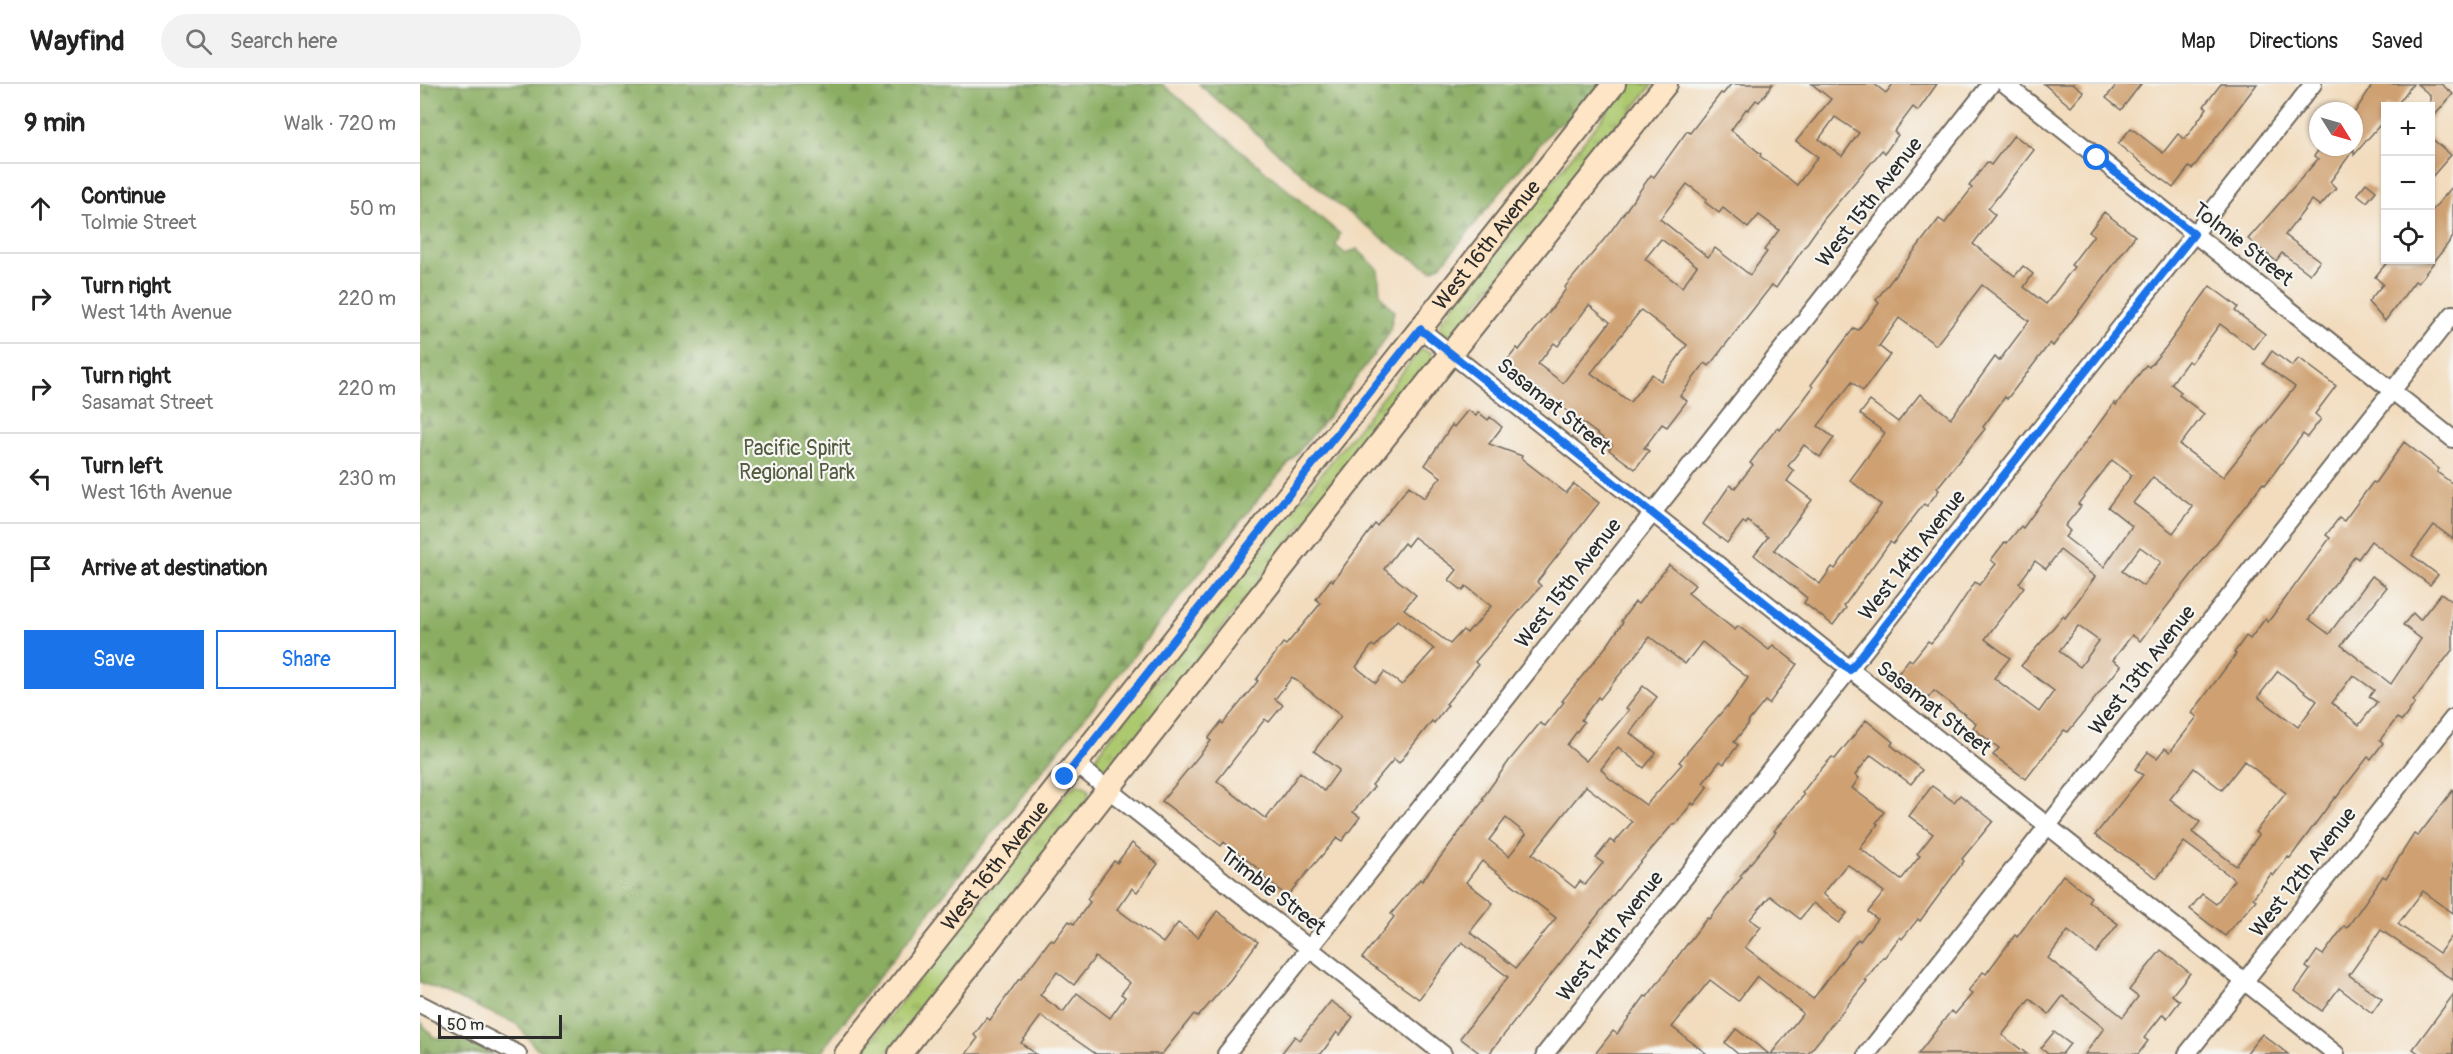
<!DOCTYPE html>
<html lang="en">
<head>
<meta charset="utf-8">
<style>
	body { margin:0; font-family:Pangolin,sans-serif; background:#f2f2f2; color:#222 }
	.controls { position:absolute; right:18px; top:18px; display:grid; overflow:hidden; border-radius:0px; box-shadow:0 2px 4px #0004 }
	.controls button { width:54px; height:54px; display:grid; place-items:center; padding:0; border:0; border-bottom:2px solid #e0e0e0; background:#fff; color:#222; font:30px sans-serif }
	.compass { position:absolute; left:1889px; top:18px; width:54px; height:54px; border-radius:50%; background:#fff; box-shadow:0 2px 4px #0004; rotate:127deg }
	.scale { position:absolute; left:18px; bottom:15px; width:124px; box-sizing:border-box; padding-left:6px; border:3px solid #2b2b2b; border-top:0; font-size:16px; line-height:21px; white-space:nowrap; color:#2b2b2b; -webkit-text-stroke:4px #f6f6f2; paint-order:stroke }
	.stop { position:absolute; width:18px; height:18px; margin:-14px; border:4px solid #1a73e8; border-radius:50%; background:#fff }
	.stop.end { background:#1a73e8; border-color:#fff; box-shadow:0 2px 6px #0008 }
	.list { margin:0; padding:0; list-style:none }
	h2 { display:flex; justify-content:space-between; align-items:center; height:78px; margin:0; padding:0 24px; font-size:26px }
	h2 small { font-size:20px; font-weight:400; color:#767676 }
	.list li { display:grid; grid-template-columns:39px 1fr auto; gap:18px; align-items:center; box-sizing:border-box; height:90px; padding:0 24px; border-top:2px solid #e0e0e0 }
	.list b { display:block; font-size:22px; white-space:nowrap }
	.list p { margin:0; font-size:20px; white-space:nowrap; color:#767676 }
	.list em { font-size:20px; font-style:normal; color:#767676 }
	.actions { display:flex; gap:12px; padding:18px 24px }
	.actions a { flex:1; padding:14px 0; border:2px solid #1a73e8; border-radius:0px; text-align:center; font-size:21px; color:#1a73e8 }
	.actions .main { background:#1a73e8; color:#fff }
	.icon { flex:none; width:33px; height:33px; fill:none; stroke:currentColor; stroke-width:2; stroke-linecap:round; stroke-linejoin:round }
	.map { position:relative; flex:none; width:2033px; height:970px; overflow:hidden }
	header { display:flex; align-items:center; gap:36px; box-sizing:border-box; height:84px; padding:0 30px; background:#fff; border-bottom:2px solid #e0e0e0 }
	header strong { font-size:28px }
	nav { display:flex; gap:33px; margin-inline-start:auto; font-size:21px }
	.search { width:420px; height:54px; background:#f2f2f2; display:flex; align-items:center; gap:15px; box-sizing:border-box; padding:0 21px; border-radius:33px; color:#767676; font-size:22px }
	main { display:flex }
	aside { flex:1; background:#fff }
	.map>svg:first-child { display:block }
	.grass { fill:url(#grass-tufts); stroke:#6c7a4d; stroke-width:1.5 }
	.forest { fill:url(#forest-firs); stroke:#5a6c46; stroke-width:1.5 }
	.building { fill:#cfa172; fill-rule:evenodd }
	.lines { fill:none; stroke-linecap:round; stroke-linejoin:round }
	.street-casing { stroke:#71695e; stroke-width:20 }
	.secondary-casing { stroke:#71695e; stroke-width:26 }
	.street { stroke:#fff; stroke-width:16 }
	.secondary { stroke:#fde5c5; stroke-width:22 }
	.route { stroke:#1a73e8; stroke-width:8 }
	.labels { text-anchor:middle; stroke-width:4.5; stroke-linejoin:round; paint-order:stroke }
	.street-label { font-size:21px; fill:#2b2b2b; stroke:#f6f6f2 }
	.park-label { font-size:21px; fill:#525a3f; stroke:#f6f6f2 }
</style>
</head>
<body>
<header>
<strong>Wayfind</strong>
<div class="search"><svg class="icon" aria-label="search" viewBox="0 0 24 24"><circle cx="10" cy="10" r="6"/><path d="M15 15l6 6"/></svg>Search here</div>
<nav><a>Map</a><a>Directions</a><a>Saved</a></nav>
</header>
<main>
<aside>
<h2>9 min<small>Walk · 720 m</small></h2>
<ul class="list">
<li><svg class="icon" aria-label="ahead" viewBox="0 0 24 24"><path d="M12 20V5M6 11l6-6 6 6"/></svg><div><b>Continue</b><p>Tolmie Street</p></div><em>50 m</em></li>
<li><svg class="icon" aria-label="right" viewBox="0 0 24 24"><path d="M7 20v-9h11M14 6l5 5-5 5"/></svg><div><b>Turn right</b><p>West 14th Avenue</p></div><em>220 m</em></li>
<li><svg class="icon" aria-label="right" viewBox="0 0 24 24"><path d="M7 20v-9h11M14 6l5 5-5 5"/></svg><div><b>Turn right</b><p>Sasamat Street</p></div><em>220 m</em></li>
<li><svg class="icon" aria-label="left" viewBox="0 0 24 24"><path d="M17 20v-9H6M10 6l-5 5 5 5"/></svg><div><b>Turn left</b><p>West 16th Avenue</p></div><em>230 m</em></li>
<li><svg class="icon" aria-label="arrive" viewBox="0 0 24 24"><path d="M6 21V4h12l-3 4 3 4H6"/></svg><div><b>Arrive at destination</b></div></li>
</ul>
<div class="actions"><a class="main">Save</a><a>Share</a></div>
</aside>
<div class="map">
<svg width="2033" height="970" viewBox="0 0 2033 970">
	<defs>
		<pattern id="grass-tufts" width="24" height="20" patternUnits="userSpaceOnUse" patternTransform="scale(1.5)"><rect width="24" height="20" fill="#adc96f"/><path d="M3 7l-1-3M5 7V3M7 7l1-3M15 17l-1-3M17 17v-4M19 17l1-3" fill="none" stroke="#8da35b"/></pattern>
		<pattern id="forest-firs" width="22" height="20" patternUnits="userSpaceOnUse" patternTransform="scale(1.5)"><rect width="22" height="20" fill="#8aad62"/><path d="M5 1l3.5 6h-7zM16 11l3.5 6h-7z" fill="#718d51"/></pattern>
	</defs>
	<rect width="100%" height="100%" fill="#f6f6f2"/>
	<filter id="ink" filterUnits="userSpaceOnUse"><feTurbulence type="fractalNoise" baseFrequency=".0167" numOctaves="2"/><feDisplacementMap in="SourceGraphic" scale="12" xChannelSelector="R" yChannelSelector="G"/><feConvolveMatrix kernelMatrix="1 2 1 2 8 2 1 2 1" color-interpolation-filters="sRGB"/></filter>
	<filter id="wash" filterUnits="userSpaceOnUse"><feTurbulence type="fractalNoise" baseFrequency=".008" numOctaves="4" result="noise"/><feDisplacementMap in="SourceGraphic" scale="24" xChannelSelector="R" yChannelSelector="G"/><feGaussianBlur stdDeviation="1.35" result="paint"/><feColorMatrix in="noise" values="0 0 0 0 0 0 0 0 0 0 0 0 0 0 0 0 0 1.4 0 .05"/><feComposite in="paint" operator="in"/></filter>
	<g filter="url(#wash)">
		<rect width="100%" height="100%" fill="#f2dcbd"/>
		<g class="grass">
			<polygon points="1209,0 1233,0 1032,251 1022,249 1020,240 1022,236"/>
			<polygon points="1001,265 1011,268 1013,275 691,685 680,683 676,675 679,668"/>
			<polygon points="658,700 666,703 669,707 668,715 466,970 440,970 649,706"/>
		</g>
		<g class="forest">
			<polygon points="0,0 742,0 920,150 916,162 926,170 937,165 958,185 960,211 974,227 969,250 906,335 840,413 497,844 399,970 128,970 115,963 97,940 0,898"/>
			<polygon points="779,0 1183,0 1158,32 1134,43 1023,179 1012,186 978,166 917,120"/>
			<polygon points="0,937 13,953 48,958 74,970 0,970"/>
		</g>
		<g id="blocks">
			<g class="building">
				<path d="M 1311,0 L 1353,0 L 1339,18 L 1336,16 L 1328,26 L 1326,25 L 1311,46 L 1341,70 L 1340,72 L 1377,101 L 1398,73 L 1376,57 L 1411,15 L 1392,0 L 1454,0 L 1466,9 L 1473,0 L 1517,0 L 1498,27 L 1493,23 L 1474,48 L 1478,51 L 1465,69 L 1462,66 L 1404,135 L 1356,204 L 1352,201 L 1289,282 L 1285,279 L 1260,312 L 1267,317 L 1247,343 L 1242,340 L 1224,364 L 1229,367 L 1215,385 L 1189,366 L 1192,361 L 1118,305 L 1116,308 L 1082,283 L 1097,264 L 1099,266 L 1129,228 L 1146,205 L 1145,203 L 1191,147 L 1231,91 L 1234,93 L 1267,47 L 1270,49 L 1301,9 L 1303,10 ZM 1415,33 L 1439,49 L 1422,72 L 1399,55 ZM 1267,100 L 1287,115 L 1285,118 L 1299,129 L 1303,124 L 1328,144 L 1339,131 L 1359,146 L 1344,166 L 1347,168 L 1330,191 L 1295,164 L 1288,173 L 1240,135 ZM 1241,155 L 1277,182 L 1262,203 L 1225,175 ZM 1169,221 L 1190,238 L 1143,299 L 1118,280 L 1134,259 L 1138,262 ZM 1221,226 L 1267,261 L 1241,297 L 1232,290 L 1210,318 L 1171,289 Z"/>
				<polygon points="1624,0 1654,0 1664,8 1651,23"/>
				<polygon points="1697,0 1721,0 1701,26 1686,14"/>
				<polygon points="1801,0 1837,0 1772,85 1769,83 1753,104 1698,60 1711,44 1743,69 1758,50 1765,55 1787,24 1784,22"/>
				<polygon points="1953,0 1993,0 1976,22 1965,22 1965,35 1934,71 1934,65 1910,98 1916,104 1900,122 1892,116 1865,151 1900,177 1890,190 1862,169 1856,177 1828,155 1898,75 1894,72 1901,63 1934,63 1934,29"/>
				<polygon points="1997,0 2021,0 2033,10 2010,37 2010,11"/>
				<path d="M 1594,51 L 1614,66 L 1568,125 L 1575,131 L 1553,160 L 1595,192 L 1603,182 L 1613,190 L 1604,203 L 1626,220 L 1654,183 L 1651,181 L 1674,151 L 1669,148 L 1684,128 L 1715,152 L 1633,262 L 1630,259 L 1587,315 L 1585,313 L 1563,343 L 1565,345 L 1517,404 L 1519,406 L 1507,422 L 1504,420 L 1473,460 L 1470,458 L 1424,522 L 1426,524 L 1413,541 L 1384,519 L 1387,514 L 1334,471 L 1348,453 L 1328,437 L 1326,440 L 1323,438 L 1307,459 L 1283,440 L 1310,401 L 1315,404 L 1333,381 L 1330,379 L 1342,363 L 1357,344 L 1360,346 L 1376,326 L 1393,303 L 1391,301 L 1434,244 L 1438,246 L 1459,219 L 1456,216 L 1519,135 L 1525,139 L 1552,104 L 1549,102 L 1567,78 L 1571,81 ZM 1562,201 L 1609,237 L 1579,277 L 1575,273 L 1531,334 L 1500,310 L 1478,338 L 1450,317 L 1440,330 L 1465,349 L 1430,396 L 1461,421 L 1415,485 L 1412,483 L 1400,500 L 1354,466 L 1392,416 L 1367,397 L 1374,387 L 1368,382 L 1384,361 L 1400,373 L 1414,354 L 1398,342 L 1432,298 L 1443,307 L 1470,271 L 1459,262 L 1479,234 L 1516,261 Z"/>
				<polygon points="2010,53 2031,71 2010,95"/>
				<polygon points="1946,99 1956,107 1947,118 1937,110"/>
				<polygon points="2033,102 2033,153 1998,199 1995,197 1965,237 1948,218 1963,200 1955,193 1969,176 2010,176 2010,129"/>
				<path d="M 1790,202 L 1818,223 L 1815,227 L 1845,250 L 1834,265 L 1800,240 L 1771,279 L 1768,277 L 1751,300 L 1761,308 L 1759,311 L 1784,330 L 1760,361 L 1803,393 L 1875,303 L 1843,280 L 1852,267 L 1872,282 L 1879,274 L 1916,302 L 1895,330 L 1901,335 L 1887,353 L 1883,350 L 1845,401 L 1843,399 L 1720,557 L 1712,551 L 1693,576 L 1701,582 L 1648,648 L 1644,646 L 1606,695 L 1573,671 L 1579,664 L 1553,644 L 1556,639 L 1514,607 L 1508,614 L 1477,591 L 1489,575 L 1492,577 L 1508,557 L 1511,559 L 1527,540 L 1555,498 L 1559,501 L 1576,480 L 1571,476 L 1585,458 L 1587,459 L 1601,442 L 1603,444 L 1694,319 L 1696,321 L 1726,281 L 1729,283 L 1746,263 ZM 1692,376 L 1712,391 L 1688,423 L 1712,442 L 1684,483 L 1645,453 L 1650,447 L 1645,442 L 1661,422 L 1658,420 ZM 1733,393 L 1773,423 L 1753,449 L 1713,419 ZM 1720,463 L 1741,478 L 1723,502 L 1702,487 ZM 1640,466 L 1675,493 L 1645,534 L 1643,532 L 1601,582 L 1634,607 L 1619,628 L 1574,594 L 1590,574 L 1565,555 L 1604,503 L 1599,499 L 1615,477 L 1626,485 ZM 1658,542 L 1679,557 L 1660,583 L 1639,567 Z"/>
				<path d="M 1048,326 L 1056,332 L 1058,328 L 1068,336 L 1070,333 L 1082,343 L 1069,360 L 1102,372 L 1101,374 L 1146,409 L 1154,400 L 1179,419 L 1117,498 L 1121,502 L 1055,578 L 1058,581 L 1026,620 L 1028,621 L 1014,639 L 1012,637 L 979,679 L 974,675 L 952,701 L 954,703 L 933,728 L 940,733 L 922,757 L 917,754 L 867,812 L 843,793 L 845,790 L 804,758 L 801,762 L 742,717 L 791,657 L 788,655 L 801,638 L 803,640 L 838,597 L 836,596 L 863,559 L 866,561 L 901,519 L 896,515 L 911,495 L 913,497 L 955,440 L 957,442 L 989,402 L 1004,414 L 1021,393 L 1005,381 L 1032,341 L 1034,343 ZM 994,453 L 1037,486 L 1029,496 L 1043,507 L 1046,502 L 1071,522 L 1053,544 L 1052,543 L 1047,549 L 1043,546 L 1030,560 L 984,525 L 996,511 L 964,485 L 984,459 L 987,462 ZM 977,536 L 1014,565 L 982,601 L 964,588 L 956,599 L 936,583 L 952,561 L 955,563 ZM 872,593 L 921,632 L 894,667 L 919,686 L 904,707 L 880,688 L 846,735 L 797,697 L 845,635 L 849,638 L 863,621 L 855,615 Z"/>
				<path d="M 1984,358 L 2019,385 L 2017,388 L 2033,400 L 2033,455 L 2014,441 L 1992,471 L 2018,491 L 2010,501 L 1951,457 L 1938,475 L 1935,472 L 1889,535 L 1909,550 L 1952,492 L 1967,503 L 1921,561 L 1971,600 L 2001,555 L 1983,541 L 1993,529 L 2000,536 L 2021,509 L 2033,518 L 2033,565 L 1993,617 L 1995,619 L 1982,637 L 1977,634 L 1960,656 L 1963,659 L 1951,675 L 1948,673 L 1916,714 L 1915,713 L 1870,774 L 1868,773 L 1853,792 L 1851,790 L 1833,814 L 1836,816 L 1805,852 L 1770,825 L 1782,810 L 1796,820 L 1814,796 L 1810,792 L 1764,758 L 1737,794 L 1675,751 L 1723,691 L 1715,685 L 1728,668 L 1737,674 L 1745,664 L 1750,668 L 1777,633 L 1772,629 L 1816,570 L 1814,569 L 1826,552 L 1830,555 L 1845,535 L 1848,538 L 1910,454 L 1906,451 L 1919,434 L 1924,437 L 1953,398 L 1955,399 ZM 1858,587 L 1897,617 L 1878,643 L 1838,613 ZM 1933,591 L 1954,606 L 1949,613 L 1957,618 L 1939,641 L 1912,619 ZM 1824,677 L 1866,709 L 1835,748 L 1839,751 L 1816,782 L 1772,748 L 1780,738 L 1750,715 L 1774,684 L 1802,706 Z"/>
				<path d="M 1249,481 L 1275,501 L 1268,509 L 1315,546 L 1318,542 L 1349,566 L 1353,561 L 1377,580 L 1349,620 L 1345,617 L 1328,638 L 1329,639 L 1314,658 L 1318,661 L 1304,680 L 1300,677 L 1283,699 L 1288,703 L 1274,721 L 1272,719 L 1255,741 L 1253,740 L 1205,796 L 1069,970 L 1061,970 L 1040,954 L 1088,893 L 1042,858 L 999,915 L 942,874 L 974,833 L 971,830 L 1000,795 L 1002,797 L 1064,716 L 1062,715 L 1089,677 L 1120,639 L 1125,642 L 1144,618 L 1142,617 L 1189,559 L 1203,538 L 1201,537 L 1215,518 L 1218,520 ZM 1230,553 L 1265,580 L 1282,558 L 1328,594 L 1308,623 L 1307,622 L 1274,660 L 1259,678 L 1262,680 L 1226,721 L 1189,694 L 1181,685 L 1198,663 L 1224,684 L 1236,669 L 1210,649 L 1237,613 L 1223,602 L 1206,624 L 1209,626 L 1166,677 L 1147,661 L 1164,638 L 1161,636 L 1178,613 L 1180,615 ZM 1166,702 L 1212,738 L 1194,759 L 1190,756 L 1176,774 L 1183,779 L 1165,801 L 1160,797 L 1155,804 L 1112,770 ZM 1086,734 L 1106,750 L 1089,772 L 1069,756 ZM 1062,777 L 1136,834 L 1096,884 L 1050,848 L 1073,819 L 1046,798 Z"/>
				<path d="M 1446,636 L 1473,658 L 1471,661 L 1502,686 L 1491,700 L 1451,671 L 1435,691 L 1439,694 L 1432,704 L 1464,728 L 1456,739 L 1458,740 L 1440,764 L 1481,796 L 1500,772 L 1497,770 L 1513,750 L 1489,732 L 1512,702 L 1534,718 L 1540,711 L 1573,737 L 1542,775 L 1544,777 L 1500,837 L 1498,835 L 1482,855 L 1480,853 L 1464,874 L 1463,873 L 1445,896 L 1447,897 L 1388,970 L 1351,970 L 1383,929 L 1337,892 L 1318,917 L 1290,896 L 1252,943 L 1287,970 L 1175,970 L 1193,947 L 1197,950 L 1225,912 L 1227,913 L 1287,834 L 1289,835 L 1322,793 L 1320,792 L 1356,748 L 1354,747 L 1384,711 L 1382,709 L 1395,692 L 1412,673 L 1415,675 ZM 1427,780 L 1464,808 L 1448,828 L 1457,835 L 1440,857 L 1438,855 L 1393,915 L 1325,863 L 1341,843 L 1330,835 L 1350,812 L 1380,835 L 1393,819 L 1419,839 L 1427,829 L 1403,810 Z"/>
				<polygon points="2033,706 2033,829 2003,807 1978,840 2019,869 2033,851 2033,896 1961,846 1929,891 1962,915 1952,929 1919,904 1902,927 1875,907 1890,886 1886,883 1897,867 1903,871 1924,842 1927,844 1963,792 1966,794 1994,750 1998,752"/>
				<path d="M 712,759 L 738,780 L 717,808 L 712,804 L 697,825 L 743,859 L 758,839 L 778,853 L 797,827 L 838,858 L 810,896 L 778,933 L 774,930 L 742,970 L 676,970 L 621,932 L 601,959 L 616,970 L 546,970 L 558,954 L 554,951 L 567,934 L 570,936 L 599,895 L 600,896 L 631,855 L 634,857 L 649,837 L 654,840 L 670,818 L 667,815 L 682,793 L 694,777 L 697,779 ZM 675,873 L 710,899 L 701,910 L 705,913 L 690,934 L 657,909 L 643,928 L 620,911 L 637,888 L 654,901 Z"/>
				<polygon points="1643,791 1671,813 1668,817 1698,840 1676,869 1648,847 1628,874 1703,933 1718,913 1709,906 1741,866 1770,889 1752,911 1760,917 1747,934 1743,930 1724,954 1728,957 1718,970 1665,970 1684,944 1643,912 1629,930 1610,915 1582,951 1607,970 1498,970 1531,927 1535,930 1552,910 1548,907 1563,888 1566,890 1595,851 1597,853"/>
				<polygon points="2033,911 2033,970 2000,970 1993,965"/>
				<polygon points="911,917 933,933 920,951 917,948 901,970 861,970 875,952 880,956"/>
				<polygon points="1316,945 1349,970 1318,970 1305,959"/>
				<polygon points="1634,948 1650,960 1642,970 1628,970 1621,964"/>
				<polygon points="1842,950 1868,970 1826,970"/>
			</g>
		</g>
	</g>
	<g filter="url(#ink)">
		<use href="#blocks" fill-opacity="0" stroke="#71695e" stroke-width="1.5"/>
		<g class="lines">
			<g class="street-casing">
				<g id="street">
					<polyline points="1585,0 2033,355"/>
					<polyline points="1000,245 1916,970"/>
					<polyline points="656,680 1023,970"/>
					<polyline points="0,920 98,970"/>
					<polyline points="806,970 1571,0"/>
					<polyline points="1125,970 1893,0"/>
					<polyline points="1447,970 2033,230"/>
					<polyline points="1767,970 2033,634"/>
				</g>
			</g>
			<g class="secondary-casing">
				<g id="secondary">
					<path id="s1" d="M 426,970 L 1194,0"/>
					<polyline points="480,970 1031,269 1246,0"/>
				</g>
			</g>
			<use href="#street" class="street"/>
			<use href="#secondary" class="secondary"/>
		</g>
	</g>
	<g class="lines" filter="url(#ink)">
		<polyline class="route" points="645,693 1000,245 1430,586 1774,150 1677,74"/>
	</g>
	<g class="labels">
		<g class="street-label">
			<text transform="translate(1449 118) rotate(-52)" y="7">West 15th Avenue</text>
			<text transform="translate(1823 160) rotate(38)" y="7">Tolmie Street</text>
			<text dy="7" stroke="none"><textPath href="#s1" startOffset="1032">West 16th Avenue</textPath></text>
			<text transform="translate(1134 322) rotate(39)" y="7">Sasamat Street</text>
			<text transform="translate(1492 471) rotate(-52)" y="7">West 14th Avenue</text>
			<text transform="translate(1148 499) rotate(-52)" y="7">West 15th Avenue</text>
			<text transform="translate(1722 586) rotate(-52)" y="7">West 13th Avenue</text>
			<text transform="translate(1514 624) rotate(38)" y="7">Sasamat Street</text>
			<text dy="7" stroke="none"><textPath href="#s1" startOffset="240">West 16th Avenue</textPath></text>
			<text transform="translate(1883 788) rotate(-52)" y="7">West 12th Avenue</text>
			<text transform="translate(853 807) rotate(38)" y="7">Trimble Street</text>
			<text transform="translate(1190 852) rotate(-52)" y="7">West 14th Avenue</text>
		</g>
		<g class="park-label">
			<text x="377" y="371">Pacific Spirit<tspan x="377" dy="24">Regional Park</tspan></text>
		</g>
	</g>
</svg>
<div class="controls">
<button>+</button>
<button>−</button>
<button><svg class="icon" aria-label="locate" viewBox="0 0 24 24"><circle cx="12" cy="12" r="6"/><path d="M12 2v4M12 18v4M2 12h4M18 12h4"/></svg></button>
</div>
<svg class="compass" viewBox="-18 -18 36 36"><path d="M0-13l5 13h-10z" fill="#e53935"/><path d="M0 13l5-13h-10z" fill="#767676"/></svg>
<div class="scale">50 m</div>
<div class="stop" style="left:1677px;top:74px"></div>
<div class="stop end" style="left:645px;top:693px"></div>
</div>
</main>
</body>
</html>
